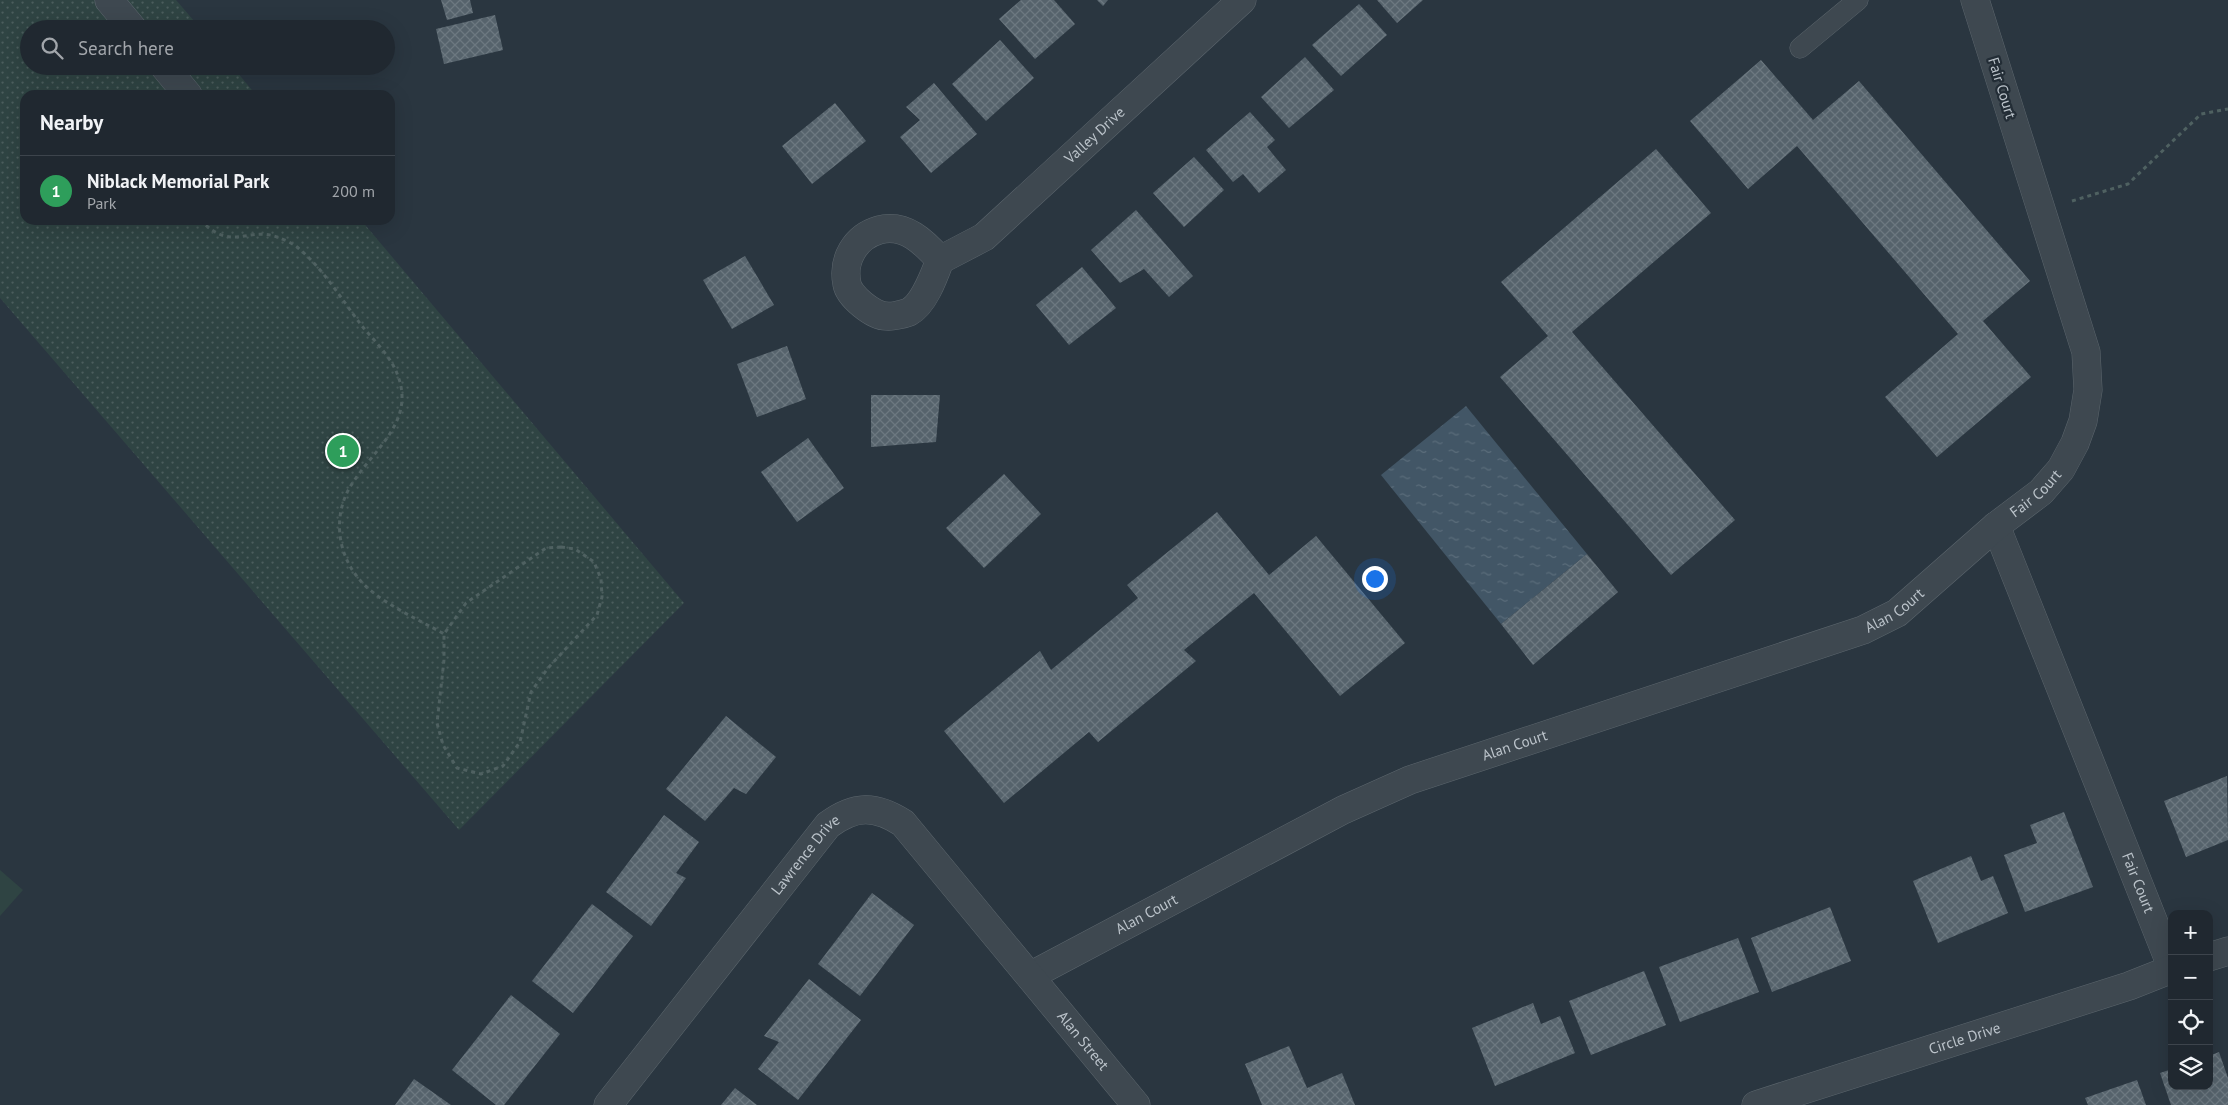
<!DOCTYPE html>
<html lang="en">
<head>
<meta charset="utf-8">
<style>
	body { margin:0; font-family:"PT Sans",sans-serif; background:#283038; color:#f1f3f6 }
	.controls { position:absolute; right:15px; bottom:15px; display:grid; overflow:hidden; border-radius:10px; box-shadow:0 5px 20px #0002 }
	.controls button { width:45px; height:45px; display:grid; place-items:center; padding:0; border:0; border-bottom:1px solid #3d444c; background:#202830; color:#f1f3f6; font:25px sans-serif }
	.you { position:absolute; left:1374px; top:578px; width:18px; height:18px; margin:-12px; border:4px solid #fff; border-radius:50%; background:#1a73e8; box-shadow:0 0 0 8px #1a73e833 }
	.badge { display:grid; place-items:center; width:32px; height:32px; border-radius:50%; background:#9ec5ec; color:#fff; font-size:16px; font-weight:700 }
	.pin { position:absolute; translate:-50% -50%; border:2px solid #fff; box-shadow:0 1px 5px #0006 }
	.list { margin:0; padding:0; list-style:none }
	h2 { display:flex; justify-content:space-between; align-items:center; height:65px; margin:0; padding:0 20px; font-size:21px }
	h2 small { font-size:16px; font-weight:400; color:#a2a6ab }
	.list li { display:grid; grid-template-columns:32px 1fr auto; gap:15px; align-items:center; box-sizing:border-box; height:70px; padding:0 20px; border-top:1px solid #3d444c }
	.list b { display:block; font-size:19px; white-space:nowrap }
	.list p { margin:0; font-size:16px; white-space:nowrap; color:#a2a6ab }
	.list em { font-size:16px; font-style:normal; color:#a2a6ab }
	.icon { flex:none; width:28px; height:28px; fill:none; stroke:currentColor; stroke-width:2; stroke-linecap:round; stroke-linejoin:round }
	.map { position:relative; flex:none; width:2228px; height:1105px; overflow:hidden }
	.search { position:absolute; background:#202830; box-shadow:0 5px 20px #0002; left:20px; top:20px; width:375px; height:55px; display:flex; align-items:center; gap:12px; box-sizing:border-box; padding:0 18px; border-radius:28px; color:#a2a6ab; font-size:19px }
	.panel { position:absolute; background:#202830; box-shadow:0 5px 20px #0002; left:20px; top:90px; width:375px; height:135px; border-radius:15px }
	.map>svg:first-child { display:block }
	.grass { fill:#2f4443 }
	.park { fill:url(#park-dots) }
	.water { fill:url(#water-ripples) }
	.building { fill:url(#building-cross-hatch) }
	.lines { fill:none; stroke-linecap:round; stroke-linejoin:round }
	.service-casing { stroke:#5c666d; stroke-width:21 }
	.minor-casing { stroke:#5c666d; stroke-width:29 }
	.path { stroke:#4f6161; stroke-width:3; stroke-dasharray:4 4; stroke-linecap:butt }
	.service { stroke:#3e4850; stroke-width:20 }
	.minor { stroke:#3e4850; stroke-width:28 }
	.labels { text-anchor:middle; stroke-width:4.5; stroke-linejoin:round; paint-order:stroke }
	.street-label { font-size:15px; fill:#bbc3ca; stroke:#232d36 }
</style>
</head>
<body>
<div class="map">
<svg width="2228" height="1105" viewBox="0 0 2228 1105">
	<defs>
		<pattern id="park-dots" width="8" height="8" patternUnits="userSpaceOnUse" patternTransform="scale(1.25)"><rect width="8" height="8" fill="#2f4443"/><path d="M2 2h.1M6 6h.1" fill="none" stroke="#4b5d5d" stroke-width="1.8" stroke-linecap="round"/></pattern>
		<pattern id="water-ripples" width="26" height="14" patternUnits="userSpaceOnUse" patternTransform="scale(1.25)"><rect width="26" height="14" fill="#425666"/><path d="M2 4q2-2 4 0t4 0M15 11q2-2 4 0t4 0" fill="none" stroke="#5b6d7b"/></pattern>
		<pattern id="building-cross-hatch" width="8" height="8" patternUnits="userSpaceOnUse" patternTransform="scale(1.25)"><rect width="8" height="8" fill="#56636c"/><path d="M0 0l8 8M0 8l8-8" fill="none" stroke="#6c7880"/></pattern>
	</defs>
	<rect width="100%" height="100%" fill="#2a3640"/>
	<polygon class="grass" points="0,870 23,890 0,916"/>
	<polygon class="park" points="0,0 176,0 201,29 29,29 29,66 232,66 256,95 25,95 25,220 361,220 684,603 459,830 0,298"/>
	<polygon class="water" points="1466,406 1587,554 1501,624 1381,475"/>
	<g class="building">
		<polygon points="441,0 470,0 473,13 447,20"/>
		<polygon points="1021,0 1054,0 1075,24 1035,59 999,19"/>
		<polygon points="1097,0 1108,0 1103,6"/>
		<polygon points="1377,0 1423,0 1397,23"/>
		<polygon points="1359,4 1387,35 1341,76 1312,45"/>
		<polygon points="495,15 503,50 444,64 436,29"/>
		<polygon points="1000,40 1034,78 986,121 952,84"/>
		<polygon points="1305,57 1334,90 1289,128 1261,97"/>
		<polygon points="1761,60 1813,120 1859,81 2030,281 1983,321 2031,377 1937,457 1885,397 1958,334 1797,146 1748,189 1690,121"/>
		<polygon points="934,83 977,134 931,173 900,137 920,120 906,107"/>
		<polygon points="835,103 866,141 812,184 782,146"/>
		<polygon points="1250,112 1275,140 1267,147 1286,170 1259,193 1243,174 1233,182 1206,150"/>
		<polygon points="1656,149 1711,213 1572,332 1735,520 1671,575 1500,377 1548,336 1501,282"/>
		<polygon points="1194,157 1224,190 1184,227 1153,193"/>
		<polygon points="1136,210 1193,276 1169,297 1144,269 1120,283 1091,250"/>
		<polygon points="745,256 774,305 732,329 703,280"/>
		<polygon points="1082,267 1116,308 1069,345 1036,305"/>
		<polygon points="787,346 806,399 757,417 737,364"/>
		<polygon points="871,395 940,395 936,442 871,447"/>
		<polygon points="808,438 844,488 797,522 761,472"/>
		<polygon points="1004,474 1041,514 984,568 946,528"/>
		<polygon points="1217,512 1269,575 1316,536 1405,643 1340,696 1254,593 1184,650 1196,661 1098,742 1089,732 1004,803 944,731 1040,651 1051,670 1138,598 1127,585"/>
		<polygon points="1587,554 1618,592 1533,665 1501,624"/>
		<polygon points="726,716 776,757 746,794 734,788 705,821 666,789"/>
		<polygon points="2227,776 2228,840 2186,857 2164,801"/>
		<polygon points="2064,812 2093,887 2025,912 2004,855 2037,843 2030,825"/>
		<polygon points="664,815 699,842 676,873 686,878 651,926 606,892"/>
		<polygon points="1971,856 1981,881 1993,876 2008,913 1938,943 1913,881"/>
		<polygon points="872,893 914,925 860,996 818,964"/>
		<polygon points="592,904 633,936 573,1013 532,981"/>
		<polygon points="1830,907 1851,961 1772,992 1751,938"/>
		<polygon points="1738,938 1759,992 1680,1022 1659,967"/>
		<polygon points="1644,971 1666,1025 1591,1055 1569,1001"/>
		<polygon points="809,979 861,1020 798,1100 758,1069 779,1042 764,1036"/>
		<polygon points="511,995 560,1034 504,1105 496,1105 452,1070"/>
		<polygon points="1533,1003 1541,1024 1560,1016 1575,1053 1495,1086 1472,1028"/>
		<polygon points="1289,1046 1307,1088 1342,1073 1355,1105 1262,1105 1245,1064"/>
		<polygon points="2219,1052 2228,1078 2228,1105 2171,1105 2160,1073 2172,1069 2172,1086 2209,1086 2209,1056"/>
		<polygon points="414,1079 451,1105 395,1105"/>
		<polygon points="2137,1080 2146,1105 2088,1105 2085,1098"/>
		<polygon points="735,1088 757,1105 721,1105"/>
	</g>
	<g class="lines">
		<g class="service-casing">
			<polyline id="service" points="1800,48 1858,0"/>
		</g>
		<g class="minor-casing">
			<g id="minor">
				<polyline points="109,0 133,29"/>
				<polyline points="164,66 188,95"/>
				<path id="s1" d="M 940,260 C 924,242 905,223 879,230 C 855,237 842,260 847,284 C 849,296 873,316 886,316 C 891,317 904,314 909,312 C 924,304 934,276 940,260 L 984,237 L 1242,0"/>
				<path id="s2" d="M 1996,526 L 2172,968"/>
				<polyline points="2209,957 2228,951"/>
				<path id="s3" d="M 1030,976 L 1343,810 L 1410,780 L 1863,630 L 1897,613 L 1996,526 L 2041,492 L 2061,469 L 2075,443 L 2083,421 L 2088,390 L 2086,352 L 1975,0"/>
				<path id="s4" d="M 608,1105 L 828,825 C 855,805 875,805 903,823 L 1136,1105"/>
				<path id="s5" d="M 1756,1105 L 2129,986 L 2172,969"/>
			</g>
		</g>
		<g class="path">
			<polyline points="2072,201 2128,184 2201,114 2228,109"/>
			<path d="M 200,220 C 233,253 247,226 277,237 C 283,239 292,243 297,247 C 323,268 342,300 362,326 C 372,338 385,351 393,365 C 422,419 374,447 350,487 C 333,516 337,553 359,579 C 378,602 418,619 444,634"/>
			<polygon points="561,547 575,549 594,562 601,579 602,597 597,615 548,668 531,692 520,742 503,766 481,774 457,768 443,745 437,723 444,660 444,634 466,603 546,548"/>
		</g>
		<use href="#service" class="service"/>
		<use href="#minor" class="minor"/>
	</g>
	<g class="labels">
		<g class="street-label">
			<text transform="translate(2002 88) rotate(73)" y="5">Fair Court</text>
			<text dy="5" stroke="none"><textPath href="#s1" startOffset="479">Valley Drive</textPath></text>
			<text dy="5" stroke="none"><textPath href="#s3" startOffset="1126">Fair Court</textPath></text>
			<text dy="5" stroke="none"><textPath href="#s3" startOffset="942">Alan Court</textPath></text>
			<text dy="5" stroke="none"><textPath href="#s3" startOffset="538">Alan Court</textPath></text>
			<text dy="5" stroke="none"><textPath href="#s4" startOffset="319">Lawrence Drive</textPath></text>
			<text dy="5" stroke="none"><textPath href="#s2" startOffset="384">Fair Court</textPath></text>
			<text dy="5" stroke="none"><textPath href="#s3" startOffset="132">Alan Court</textPath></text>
			<text dy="5" stroke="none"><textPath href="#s5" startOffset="219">Circle Drive</textPath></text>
			<text dy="5" stroke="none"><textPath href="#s4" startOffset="720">Alan Street</textPath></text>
		</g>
	</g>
</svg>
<div class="controls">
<button>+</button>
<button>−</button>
<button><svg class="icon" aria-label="locate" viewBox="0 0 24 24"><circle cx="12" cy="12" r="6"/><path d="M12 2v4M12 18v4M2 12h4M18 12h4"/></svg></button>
<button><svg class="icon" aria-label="layers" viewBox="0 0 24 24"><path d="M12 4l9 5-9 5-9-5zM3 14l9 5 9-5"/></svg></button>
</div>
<div class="you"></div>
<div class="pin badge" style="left:343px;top:451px;background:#2e9e5b">1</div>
<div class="search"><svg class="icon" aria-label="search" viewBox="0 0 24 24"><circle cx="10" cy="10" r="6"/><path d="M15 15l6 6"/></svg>Search here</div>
<section class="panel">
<h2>Nearby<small></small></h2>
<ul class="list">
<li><span class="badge" style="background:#2e9e5b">1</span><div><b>Niblack Memorial Park</b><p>Park</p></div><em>200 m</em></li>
</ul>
</section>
</div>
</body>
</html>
